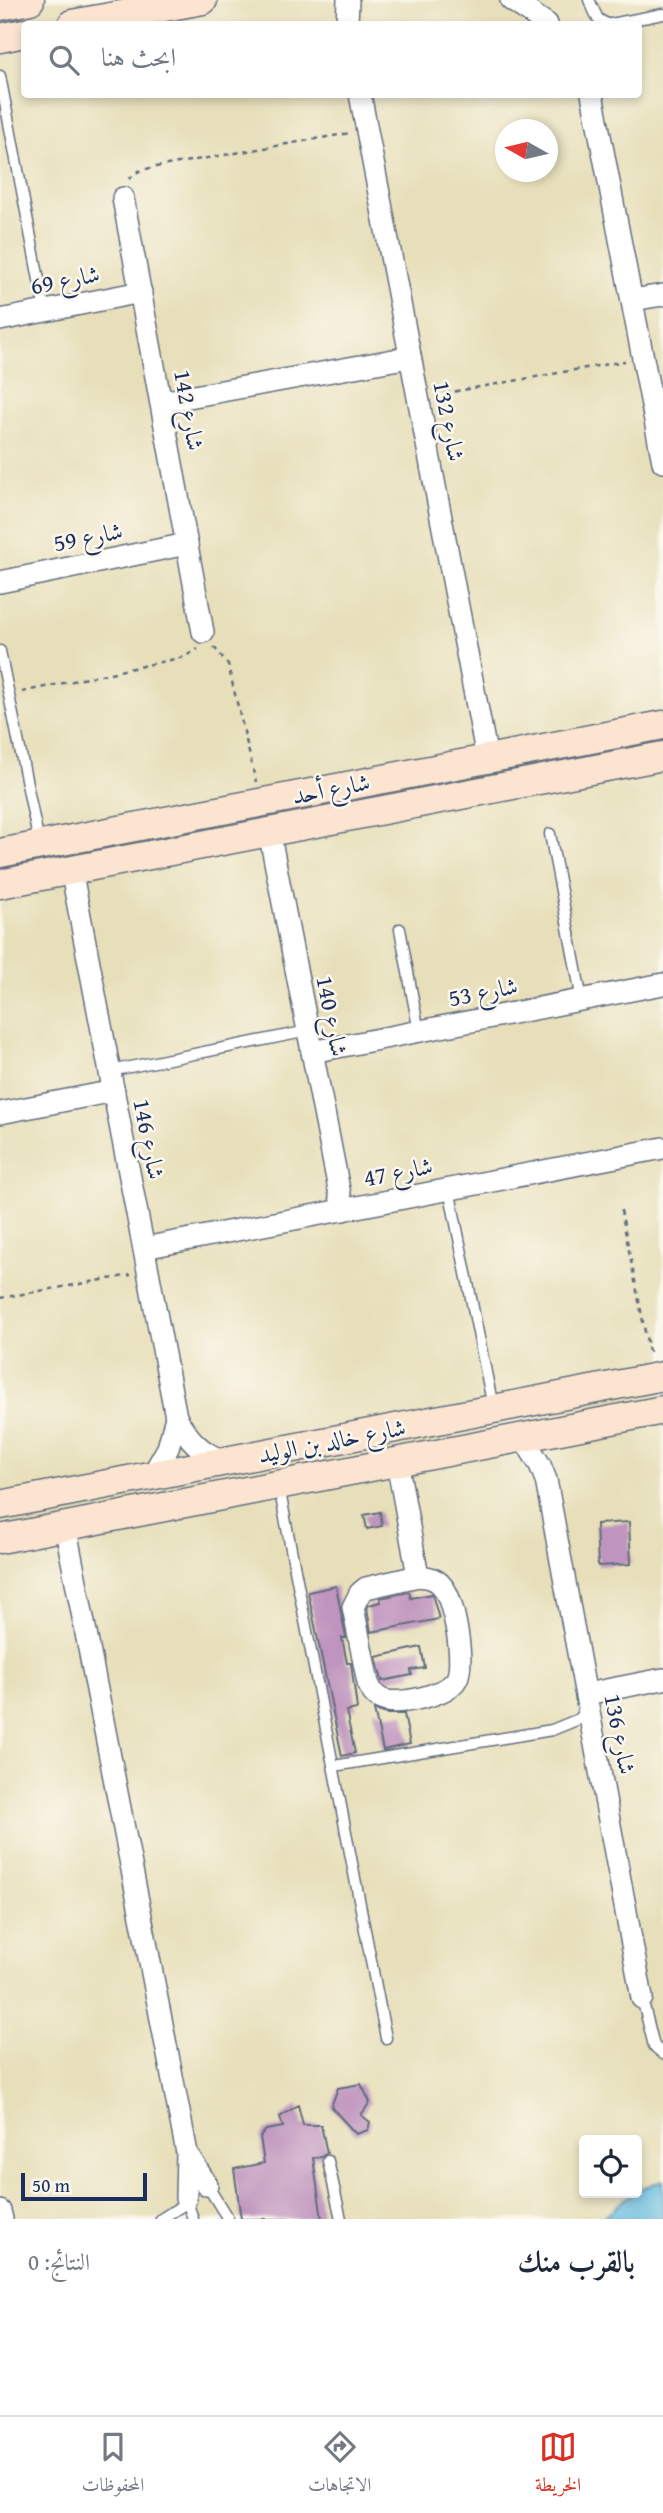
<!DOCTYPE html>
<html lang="ar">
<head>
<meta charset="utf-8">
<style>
	body { margin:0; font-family:"Gentium Book Plus",Amiri,serif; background:#f6f6f7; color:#1f2937; direction:rtl }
	.controls { position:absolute; right:21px; bottom:21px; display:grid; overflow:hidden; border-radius:7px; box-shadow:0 4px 10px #0003 }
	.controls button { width:63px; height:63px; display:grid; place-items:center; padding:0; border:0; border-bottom:2px solid #e0e1e3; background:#fff; color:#1f2937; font:35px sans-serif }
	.compass { position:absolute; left:495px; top:119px; width:63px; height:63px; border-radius:50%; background:#fff; box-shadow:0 4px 10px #0003; rotate:278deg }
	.scale { position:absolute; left:21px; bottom:18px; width:126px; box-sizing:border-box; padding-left:7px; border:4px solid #1b2f5e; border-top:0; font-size:19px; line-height:24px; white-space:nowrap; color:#1b2f5e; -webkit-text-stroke:5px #fbf7ec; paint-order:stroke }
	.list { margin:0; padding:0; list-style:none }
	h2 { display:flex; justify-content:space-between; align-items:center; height:91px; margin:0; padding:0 28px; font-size:30px }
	h2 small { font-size:23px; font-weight:400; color:#747a83 }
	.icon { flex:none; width:38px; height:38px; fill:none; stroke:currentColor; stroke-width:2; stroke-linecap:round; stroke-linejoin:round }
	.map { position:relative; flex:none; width:663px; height:2219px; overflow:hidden; direction:ltr }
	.search { position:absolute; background:#fff; box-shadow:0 4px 10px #0003; left:21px; right:21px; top:21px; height:77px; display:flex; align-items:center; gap:18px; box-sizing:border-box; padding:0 24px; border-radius:7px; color:#747a83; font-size:26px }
	.sheet { height:196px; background:#fff }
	nav { display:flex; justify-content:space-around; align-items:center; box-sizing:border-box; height:98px; border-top:2px solid #e0e1e3; background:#fff; font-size:19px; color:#747a83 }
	nav a { display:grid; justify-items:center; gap:4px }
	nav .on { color:#d93025 }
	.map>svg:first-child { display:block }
	.water { fill:#63bae0; stroke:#3f749f; stroke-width:2 }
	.building { fill:#bf94be }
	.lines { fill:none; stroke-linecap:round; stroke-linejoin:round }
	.lane-casing { stroke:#626d7e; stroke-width:13 }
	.street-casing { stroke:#626d7e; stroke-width:24 }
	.secondary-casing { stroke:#626d7e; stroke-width:31 }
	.path { stroke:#626d7e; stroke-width:2.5; stroke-dasharray:5 5; stroke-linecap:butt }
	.lane { stroke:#fff; stroke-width:10 }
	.street { stroke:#fff; stroke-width:21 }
	.secondary { stroke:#fce5d0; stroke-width:28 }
	.labels { text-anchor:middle; stroke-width:5; stroke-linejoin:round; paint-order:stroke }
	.street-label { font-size:24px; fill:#1b2f5e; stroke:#fbf7ec }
</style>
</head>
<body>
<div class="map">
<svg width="663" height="2219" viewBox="0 0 663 2219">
	<rect width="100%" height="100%" fill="#fbf7ec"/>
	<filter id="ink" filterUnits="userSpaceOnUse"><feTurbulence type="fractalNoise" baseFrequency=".0143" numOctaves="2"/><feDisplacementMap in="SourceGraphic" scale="14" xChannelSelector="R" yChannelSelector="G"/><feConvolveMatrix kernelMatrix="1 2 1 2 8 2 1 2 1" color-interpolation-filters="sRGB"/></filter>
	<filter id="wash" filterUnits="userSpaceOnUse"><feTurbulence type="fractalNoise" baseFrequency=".00686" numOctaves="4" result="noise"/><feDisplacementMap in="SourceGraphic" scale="28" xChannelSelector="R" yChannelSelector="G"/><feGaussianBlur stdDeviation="1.57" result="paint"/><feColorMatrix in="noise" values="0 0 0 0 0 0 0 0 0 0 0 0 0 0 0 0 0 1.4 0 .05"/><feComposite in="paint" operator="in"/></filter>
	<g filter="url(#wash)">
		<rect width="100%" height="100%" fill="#e7dfb9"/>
		<polygon class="water" points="663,2180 663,2219 601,2219 632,2193 637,2193 637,2190"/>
		<g id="blocks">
			<g class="building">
				<polygon points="380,1512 382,1526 367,1529 364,1515"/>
				<polygon points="629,1522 631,1564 598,1566 596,1524"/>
				<polygon points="336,1586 346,1638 342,1638 347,1663 351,1663 357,1709 346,1711 355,1753 342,1756 308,1592"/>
				<polygon points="409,1592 411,1598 432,1594 439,1619 371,1632 367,1608 369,1605 381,1602 380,1598"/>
				<polygon points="421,1647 425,1668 411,1670 412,1675 382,1681 376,1657"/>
				<polygon points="374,1710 387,1714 404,1714 410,1744 383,1750"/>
				<polygon points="361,2084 370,2102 361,2115 370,2122 368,2130 356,2134 331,2107 338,2088"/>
				<polygon points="298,2105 303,2125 321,2125 327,2153 321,2157 313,2158 322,2219 241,2219 234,2169 264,2163 260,2137 266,2130 283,2127 280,2117"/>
			</g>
		</g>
	</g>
	<g filter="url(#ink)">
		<use href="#blocks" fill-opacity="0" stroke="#626d7e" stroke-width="2"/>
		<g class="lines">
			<g class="lane-casing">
				<g id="lane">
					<polyline points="589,0 598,19 607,24"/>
					<polyline points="611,24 663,14"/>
					<polyline points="0,76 45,311"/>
					<polyline points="0,651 39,843"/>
					<polyline points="550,834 582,1000"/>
					<polyline points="400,929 419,1032"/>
					<polyline points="110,1071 308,1031"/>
					<polyline points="449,1189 493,1407"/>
					<polyline points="279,1487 386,2038"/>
					<polyline points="334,1766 552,1730 579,1719 588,1710"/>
					<polyline points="642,1998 654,2046 663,2054"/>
					<polyline points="328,2161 341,2219"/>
					<polyline points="207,2185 228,2219"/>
					<polyline points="186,2198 193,2219"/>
					<polyline points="161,2219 188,2202"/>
				</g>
			</g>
			<g class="street-casing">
				<g id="street">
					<polyline points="511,0 547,24"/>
					<polyline points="347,24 348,0"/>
					<polyline points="360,94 487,758"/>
					<polyline points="592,94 663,462"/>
					<polyline points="123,198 203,632"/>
					<polyline points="632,300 663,295"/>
					<polyline points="0,320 141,292"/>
					<polyline points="161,402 410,357"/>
					<polyline points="0,582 187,544"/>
					<polyline points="269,831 343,1210"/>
					<path d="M 71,869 L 176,1417 C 188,1439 201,1453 224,1461"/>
					<polyline points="312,1052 663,984"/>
					<polyline points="0,1113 114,1091"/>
					<polyline points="144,1248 663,1148"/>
					<polyline points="523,1437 540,1465 546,1480 642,1998"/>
					<polyline points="397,1461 418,1576"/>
					<polyline points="152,1476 168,1448 176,1417"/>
					<polyline points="65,1525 187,2153 186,2198"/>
					<path d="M 418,1576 C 428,1577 436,1578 442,1586 C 454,1599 466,1666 456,1680 C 447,1695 396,1707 381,1699 C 374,1696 371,1690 368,1683 L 353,1607 L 360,1593 L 366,1588 Z"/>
					<polyline points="586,1694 663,1679"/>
					<polyline points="188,2155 207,2185"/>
					<polyline points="0,2211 2,2219"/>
				</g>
			</g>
			<g class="secondary-casing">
				<g id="secondary">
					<polyline points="0,6 30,0"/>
					<polyline points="72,24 203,0"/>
					<polyline points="0,38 24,33"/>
					<polyline points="0,853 663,725"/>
					<polyline points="0,884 663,756"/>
					<polyline points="0,1505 663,1376"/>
					<polyline points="0,1539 663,1410"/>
				</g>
			</g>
			<g class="path">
				<polyline points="129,179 139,171 150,168 350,133"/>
				<polyline points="435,395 625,361"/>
				<polyline points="214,647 228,665 256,782"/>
				<polyline points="22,692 184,657 198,649"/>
				<polyline points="621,1210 650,1357"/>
				<polyline points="0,1298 131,1275"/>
			</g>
			<use href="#lane" class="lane"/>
			<use href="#street" class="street"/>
			<use href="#secondary" class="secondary"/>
		</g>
	</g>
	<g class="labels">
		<g class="street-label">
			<text transform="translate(65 280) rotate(-11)" y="8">شارع 69</text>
			<text transform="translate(189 410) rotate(80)" y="8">شارع 142</text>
			<text transform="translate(449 421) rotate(79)" y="8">شارع 132</text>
			<text transform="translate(88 537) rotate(-11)" y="8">شارع 59</text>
			<text transform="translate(331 789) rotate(-11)" y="8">شارع أحد</text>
			<text transform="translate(483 992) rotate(-11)" y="8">شارع 53</text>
			<text transform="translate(332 1016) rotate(79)" y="8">شارع 140</text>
			<text transform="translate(149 1139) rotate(79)" y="8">شارع 146</text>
			<text transform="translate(398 1172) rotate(-11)" y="8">شارع 47</text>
			<text transform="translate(332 1441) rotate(-11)" y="8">شارع خالد بن الوليد</text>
			<text transform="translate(620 1734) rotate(79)" y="8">شارع 136</text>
		</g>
	</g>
</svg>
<div class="controls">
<button><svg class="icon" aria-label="locate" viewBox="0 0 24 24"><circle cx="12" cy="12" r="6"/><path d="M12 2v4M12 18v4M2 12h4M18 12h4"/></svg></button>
</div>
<svg class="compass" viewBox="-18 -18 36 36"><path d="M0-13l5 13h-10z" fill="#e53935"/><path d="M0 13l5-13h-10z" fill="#747a83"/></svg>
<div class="scale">50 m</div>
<div class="search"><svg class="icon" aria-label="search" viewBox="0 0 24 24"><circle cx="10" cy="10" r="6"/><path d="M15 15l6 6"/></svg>ابحث هنا</div>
</div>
<section class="sheet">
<h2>بالقرب منك<small>النتائج: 0</small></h2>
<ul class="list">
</ul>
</section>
<nav>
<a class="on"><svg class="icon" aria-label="map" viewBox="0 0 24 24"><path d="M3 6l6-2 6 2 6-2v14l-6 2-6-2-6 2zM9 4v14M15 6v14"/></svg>الخريطة</a>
<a><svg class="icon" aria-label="directions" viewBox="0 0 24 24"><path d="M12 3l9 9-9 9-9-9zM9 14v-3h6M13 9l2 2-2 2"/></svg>الاتجاهات</a>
<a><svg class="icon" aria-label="saved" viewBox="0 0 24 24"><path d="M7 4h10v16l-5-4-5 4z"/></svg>المحفوظات</a>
</nav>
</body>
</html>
